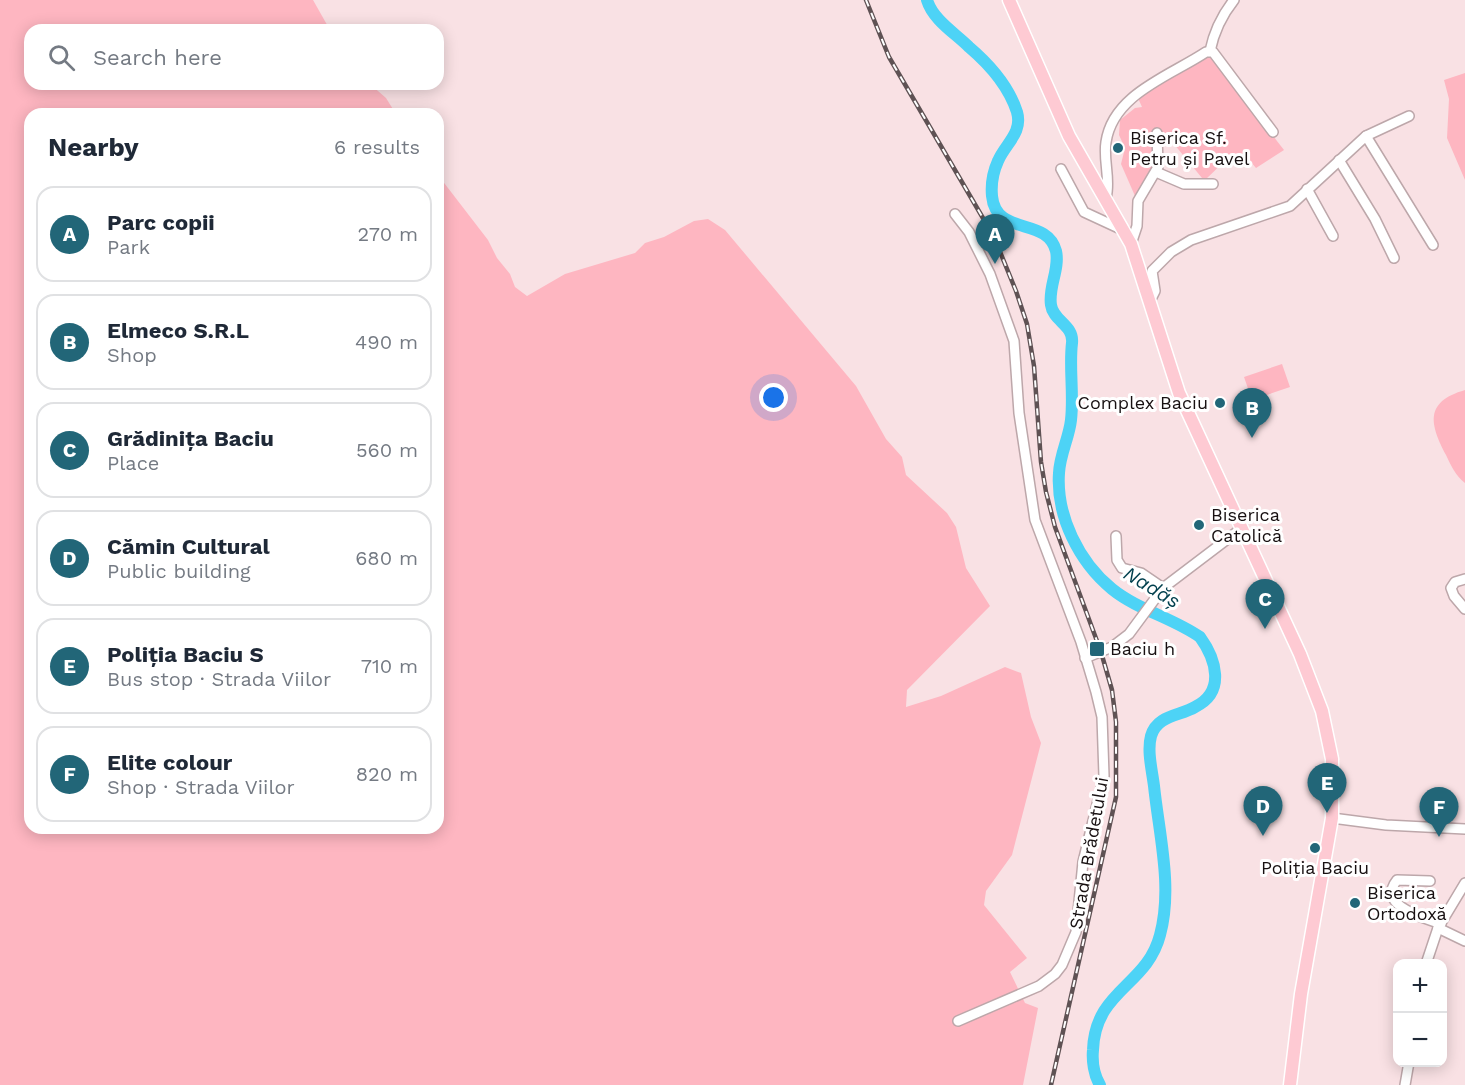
<!DOCTYPE html>
<html lang="en">
<head>
<meta charset="utf-8">
<style>
	body { margin:0; font-family:"Work Sans",sans-serif; background:#f6f6f7; color:#1f2937 }
	.controls { position:absolute; right:18px; bottom:18px; display:grid; overflow:hidden; border-radius:12px; box-shadow:0 3px 15px #0003 }
	.controls button { width:54px; height:54px; display:grid; place-items:center; padding:0; border:0; border-bottom:2px solid #e0e1e3; background:#fff; color:#1f2937; font:30px sans-serif }
	.you { position:absolute; left:774px; top:398px; width:21px; height:21px; margin:-15px; border:4px solid #fff; border-radius:50%; background:#1a73e8; box-shadow:0 0 0 9px #1a73e833 }
	.badge { display:grid; place-items:center; width:39px; height:39px; border-radius:50%; background:#226678; color:#fff; font-size:20px; font-weight:700 }
	.pin { position:absolute; translate:-50% -50px; filter:drop-shadow(0 2px 3px #0008) }
	.pin::after { content:''; position:absolute; top:32px; width:21px; height:18px; background:inherit; clip-path:polygon(0 0,100% 0,50% 100%) }
	.list { margin:0; padding:0; list-style:none }
	h2 { display:flex; justify-content:space-between; align-items:center; height:78px; margin:0; padding:0 24px; font-size:26px }
	h2 small { font-size:20px; font-weight:400; color:#747a83 }
	.list li { display:grid; grid-template-columns:39px 1fr auto; gap:18px; align-items:center; box-sizing:border-box; height:96px; margin:0 12px 12px; padding:0 12px; border:2px solid #e0e1e3; border-radius:18px }
	.list b { display:block; font-size:22px; white-space:nowrap }
	.list p { margin:0; font-size:20px; white-space:nowrap; color:#747a83 }
	.list em { font-size:20px; font-style:normal; color:#747a83 }
	.icon { flex:none; width:33px; height:33px; fill:none; stroke:currentColor; stroke-width:2; stroke-linecap:round; stroke-linejoin:round }
	.map { position:relative; flex:none; width:1465px; height:1085px; overflow:hidden }
	.search { position:absolute; background:#fff; box-shadow:0 3px 15px #0003; left:24px; top:24px; width:420px; height:66px; display:flex; align-items:center; gap:15px; box-sizing:border-box; padding:0 21px; border-radius:18px; color:#747a83; font-size:22px }
	.panel { position:absolute; background:#fff; box-shadow:0 3px 15px #0003; left:24px; top:108px; width:420px; height:726px; border-radius:18px }
	.map>svg:first-child { display:block }
	.green { fill:#feb6c1 }
	.lines { fill:none; stroke-linecap:round; stroke-linejoin:round }
	.river { stroke:#4dd3f6; stroke-width:12 }
	.minor-casing { stroke:#bda7aa; stroke-width:12 }
	.major-casing { stroke:#fff; stroke-width:15 }
	.minor { stroke:#fff; stroke-width:9 }
	.major { stroke:#fecad3; stroke-width:12 }
	.rail-casing { stroke:#5f5254; stroke-width:4.5 }
	.rail { stroke:#fff; stroke-width:2; stroke-dasharray:7; stroke-linecap:butt }
	.poi-dot { fill:#226678; stroke:#fff; stroke-width:2 }
	.labels { text-anchor:middle; stroke-width:6; stroke-linejoin:round; paint-order:stroke }
	.poi-label { font-size:18px; fill:#171011; stroke:#fff; text-anchor:start }
	.street-label { font-size:18px; fill:#171011; stroke:#fff }
	.water-label { font-size:20px; font-style:italic; fill:#003f4d; stroke:#fff }
</style>
</head>
<body>
<div class="map">
<svg width="1465" height="1085" viewBox="0 0 1465 1085">
	<rect width="100%" height="100%" fill="#f9e1e4"/>
	<g class="green">
		<polygon points="0,0 313,0 330,30 30,30 30,84 370,84 386,98 396,114 30,114 30,828 438,828 438,175 488,240 497,258 510,274 515,287 527,296 565,274 635,253 645,243 664,237 694,221 708,219 725,230 856,386 886,439 902,457 906,475 947,513 956,527 966,568 990,606 907,690 906,707 941,696 1005,667 1021,673 1031,717 1041,743 1012,855 986,891 984,905 1027,958 1010,972 1025,1003 1038,1008 1023,1085 0,1085"/>
		<path d="M 1209,53 L 1284,150 L 1256,168 C 1236,142 1224,163 1206,179 L 1202,178 L 1164,132 L 1154,133 L 1153,175 L 1135,196 L 1121,164 L 1125,148 L 1119,135 L 1120,120 L 1135,108 L 1142,107 L 1137,96 Z"/>
		<polygon points="1465,73 1465,180 1447,138 1449,99 1444,80"/>
		<polygon points="1282,364 1290,387 1252,400 1244,377"/>
		<path d="M 1465,390 L 1465,483 C 1456,476 1451,466 1446,455 C 1430,424 1424,402 1465,390 Z"/>
	</g>
	<g class="lines">
		<path class="river" d="M 927,0 C 933,20 955,33 969,47 C 989,64 1009,87 1017,112 C 1023,133 1005,144 998,161 C 993,172 991,185 992,196 C 996,237 1047,216 1056,251 C 1060,269 1048,287 1051,305 C 1053,321 1074,325 1072,343 C 1069,368 1074,394 1071,420 C 1069,438 1060,454 1059,473 C 1056,516 1079,562 1112,589 C 1138,610 1173,618 1200,637 C 1216,659 1226,692 1195,707 C 1180,716 1157,715 1151,736 C 1147,751 1152,770 1154,786 C 1159,834 1173,888 1160,935 C 1147,986 1095,990 1093,1050 C 1092,1061 1094,1075 1100,1085"/>
		<g class="minor-casing">
			<g id="minor">
				<path d="M 1210,51 C 1214,32 1222,15 1234,0"/>
				<polyline points="1366,136 1433,245"/>
				<polyline points="1339,160 1375,219 1394,258"/>
				<polyline points="1061,169 1084,212 1125,231"/>
				<polyline points="1156,172 1184,184 1213,184"/>
				<polyline points="1307,189 1333,236"/>
				<path d="M 1106,198 C 1111,179 1103,161 1106,142 C 1113,94 1170,76 1206,52 L 1213,52 L 1273,132"/>
				<polyline points="955,214 969,232 990,274 1014,341 1019,413 1035,520 1081,642 1096,692 1102,717 1104,776 1083,862 1076,932 1062,965 1055,974 1039,986 958,1021"/>
				<polyline points="1131,244 1137,226 1138,201 1158,167 1157,133"/>
				<polyline points="1150,301 1155,291 1152,271 1171,252 1191,240 1290,206 1366,136 1409,116"/>
				<polyline points="1116,536 1117,560 1122,568 1141,573 1163,588"/>
				<polyline points="1465,579 1455,582 1451,588 1454,596 1465,609"/>
				<polyline points="1085,658 1112,647 1129,634 1163,588 1242,528"/>
				<polyline points="1332,818 1386,825 1465,829"/>
				<path d="M 1430,881 L 1397,880 C 1376,906 1425,918 1441,924"/>
				<polyline points="1438,928 1465,941"/>
				<polyline points="1426,964 1438,928 1465,883"/>
				<polyline points="1405,1085 1409,1062"/>
			</g>
		</g>
		<g class="major-casing">
			<polyline id="major" points="1009,0 1069,136 1131,244 1179,393 1300,654 1322,711 1332,759 1332,818 1301,994 1290,1085"/>
		</g>
		<use href="#minor" class="minor"/>
		<use href="#major" class="major"/>
		<g class="rail-casing">
			<polyline id="rail" points="866,0 889,57 994,237 1016,291 1027,324 1034,366 1041,462 1046,492 1055,527 1101,652 1112,690 1116,722 1116,797 1051,1085"/>
		</g>
		<use href="#rail" class="rail"/>
	</g>
	<g class="poi-dot">
		<circle cx="1118" cy="148" r="6"/>
		<circle cx="1220" cy="403" r="6"/>
		<circle cx="1199" cy="525" r="6"/>
		<rect x="1089" y="641" width="16" height="16" rx="3"/>
		<circle cx="1315" cy="848" r="6"/>
		<circle cx="1355" cy="903" r="6"/>
	</g>
	<g class="labels">
		<g class="poi-label">
			<text x="1130" y="144">Biserica Sf.<tspan x="1130" dy="21">Petru și Pavel</tspan></text>
			<text x="1208" y="409" text-anchor="end">Complex Baciu</text>
			<text x="1211" y="521">Biserica<tspan x="1211" dy="21">Catolică</tspan></text>
			<text x="1110" y="655">Baciu h</text>
			<text x="1315" y="874" text-anchor="middle">Poliția Baciu</text>
			<text x="1367" y="899">Biserica<tspan x="1367" dy="21">Ortodoxă</tspan></text>
		</g>
		<g class="street-label">
			<text transform="translate(1089 853) rotate(-80)" y="6">Strada Brădetului</text>
		</g>
		<g class="water-label">
			<text transform="translate(1152 587) rotate(31)" y="7">Nadăș</text>
		</g>
	</g>
</svg>
<div class="controls">
<button>+</button>
<button>−</button>
</div>
<div class="you"></div>
<div class="pin badge" style="left:995px;top:264px">A</div>
<div class="pin badge" style="left:1252px;top:438px">B</div>
<div class="pin badge" style="left:1265px;top:629px">C</div>
<div class="pin badge" style="left:1263px;top:836px">D</div>
<div class="pin badge" style="left:1327px;top:813px">E</div>
<div class="pin badge" style="left:1439px;top:837px">F</div>
<div class="search"><svg class="icon" aria-label="search" viewBox="0 0 24 24"><circle cx="10" cy="10" r="6"/><path d="M15 15l6 6"/></svg>Search here</div>
<section class="panel">
<h2>Nearby<small>6 results</small></h2>
<ul class="list">
<li><span class="badge">A</span><div><b>Parc copii</b><p>Park</p></div><em>270 m</em></li>
<li><span class="badge">B</span><div><b>Elmeco S.R.L</b><p>Shop</p></div><em>490 m</em></li>
<li><span class="badge">C</span><div><b>Grădinița Baciu</b><p>Place</p></div><em>560 m</em></li>
<li><span class="badge">D</span><div><b>Cămin Cultural</b><p>Public building</p></div><em>680 m</em></li>
<li><span class="badge">E</span><div><b>Poliția Baciu S</b><p>Bus stop · Strada Viilor</p></div><em>710 m</em></li>
<li><span class="badge">F</span><div><b>Elite colour</b><p>Shop · Strada Viilor</p></div><em>820 m</em></li>
</ul>
</section>
</div>
</body>
</html>
